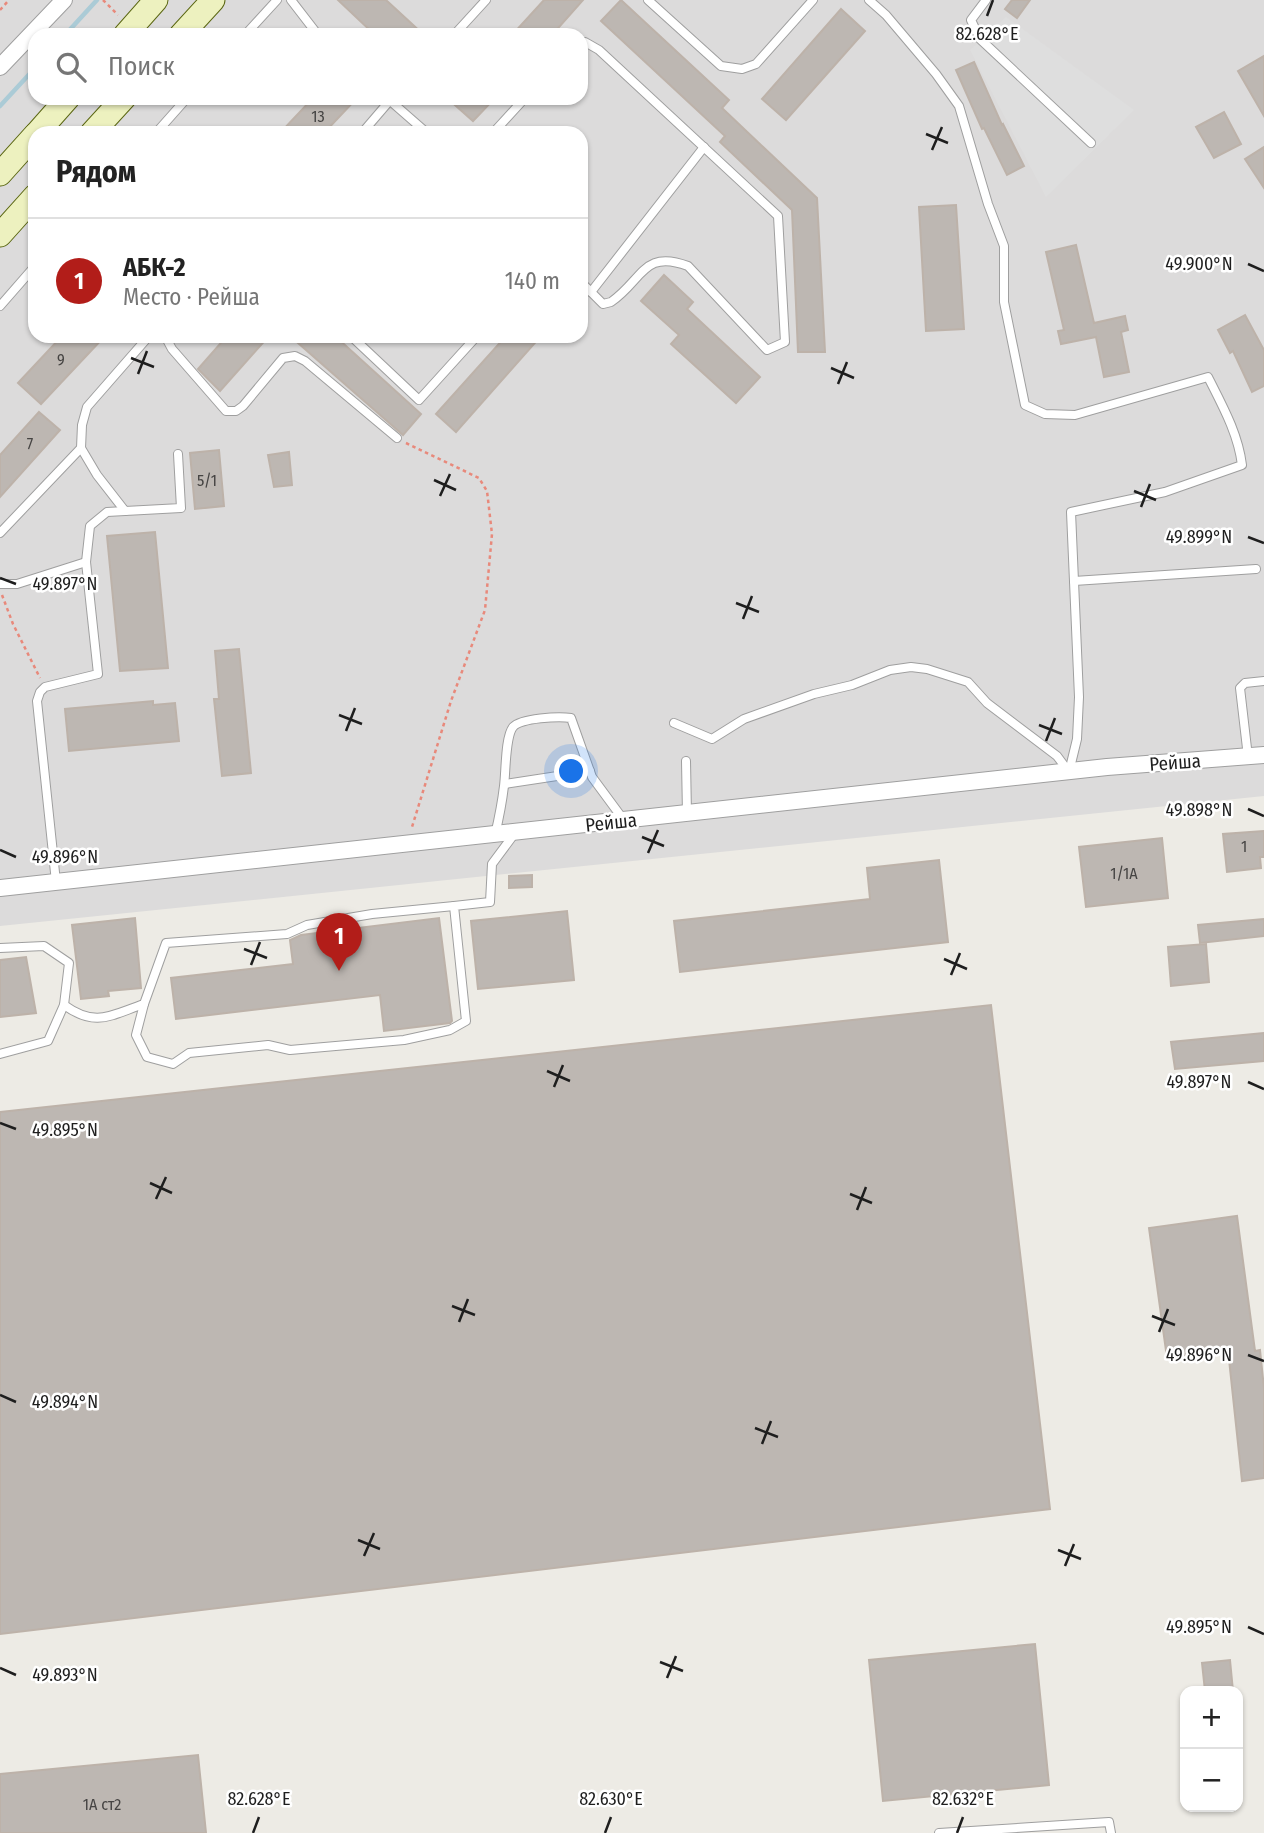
<!DOCTYPE html>
<html lang="ru">
<head>
<meta charset="utf-8">
<style>
	body { margin:0; font-family:"Fira Sans Condensed",sans-serif; background:#f6f6f6; color:#222 }
	.controls { position:absolute; right:21px; bottom:21px; display:grid; overflow:hidden; border-radius:14px; box-shadow:0 2px 5px #0004 }
	.controls button { width:63px; height:63px; display:grid; place-items:center; padding:0; border:0; border-bottom:2px solid #e0e0e0; background:#fff; color:#222; font:35px sans-serif }
	.you { position:absolute; left:572px; top:772px; width:24px; height:24px; margin:-18px; border:5px solid #fff; border-radius:50%; background:#1a73e8; box-shadow:0 0 0 10px #1a73e833 }
	.badge { display:grid; place-items:center; width:46px; height:46px; border-radius:50%; background:#b21d19; color:#fff; font-size:23px; font-weight:700 }
	.pin { position:absolute; translate:-50% -58px; filter:drop-shadow(0 2px 4px #0008) }
	.pin::after { content:''; position:absolute; top:37px; width:24px; height:21px; background:inherit; clip-path:polygon(0 0,100% 0,50% 100%) }
	.list { margin:0; padding:0; list-style:none }
	h2 { display:flex; justify-content:space-between; align-items:center; height:91px; margin:0; padding:0 28px; font-size:30px }
	h2 small { font-size:23px; font-weight:400; color:#767676 }
	.list li { display:grid; grid-template-columns:46px 1fr auto; gap:21px; align-items:center; box-sizing:border-box; height:126px; padding:0 28px; border-top:2px solid #e0e0e0 }
	.list b { display:block; font-size:26px; white-space:nowrap }
	.list p { margin:0; font-size:23px; white-space:nowrap; color:#767676 }
	.list em { font-size:23px; font-style:normal; color:#767676 }
	.icon { flex:none; width:38px; height:38px; fill:none; stroke:currentColor; stroke-width:2; stroke-linecap:round; stroke-linejoin:round }
	.map { position:relative; flex:none; width:1264px; height:1833px; overflow:hidden }
	.search { position:absolute; background:#fff; box-shadow:0 2px 5px #0004; left:28px; top:28px; width:560px; height:77px; display:flex; align-items:center; gap:18px; box-sizing:border-box; padding:0 24px; border-radius:21px; color:#767676; font-size:26px }
	.panel { position:absolute; background:#fff; box-shadow:0 2px 5px #0004; left:28px; top:126px; width:560px; height:217px; border-radius:21px }
	.map>svg:first-child { display:block }
	.residential { fill:#dcdbdb; fill-rule:evenodd }
	.parking { fill:#dedede }
	.lines { fill:none; stroke-linecap:round; stroke-linejoin:round }
	.stream { stroke:#abcbd6; stroke-width:4.5 }
	.building { fill:#bdb7b2; stroke:#bdb2a9; stroke-width:2 }
	.lane-casing { stroke:#9f9f9f; stroke-width:10 }
	.street-casing { stroke:#9f9f9f; stroke-width:18 }
	.secondary-casing { stroke:#5b6712; stroke-width:25 }
	.path { stroke:#e8897b; stroke-width:2.5; stroke-dasharray:3.5 3.5; stroke-linecap:butt }
	.lane { stroke:#fff; stroke-width:8 }
	.street { stroke:#fff; stroke-width:16 }
	.secondary { stroke:#edf1bf; stroke-width:23 }
	.ticks { fill:none; stroke:#1e1e1e; stroke-width:2.5 }
	.labels { text-anchor:middle; stroke-width:5; stroke-linejoin:round; paint-order:stroke }
	.number-label { font-size:16px; fill:#464443 }
	.street-label { font-size:19px; fill:#1e1e1e; stroke:#fff }
	.ticks-label { font-size:18px; text-anchor:middle; fill:#1e1e1e; stroke:#fff; stroke-width:5; stroke-linejoin:round; paint-order:stroke }
</style>
</head>
<body>
<div class="map">
<svg width="1264" height="1833" viewBox="0 0 1264 1833">
	<rect width="100%" height="100%" fill="#edebe5"/>
	<path class="residential" d="M 0,0 L 1264,0 L 1264,796 L 0,926 ZM 35,35 L 581,35 L 581,98 L 35,98 ZM 35,133 L 581,133 L 581,336 L 35,336 Z"/>
	<polygon class="parking" points="1006,17 1134,110 1046,197 970,50"/>
	<g class="lines">
		<g class="stream">
			<polyline points="65,35 97,0"/>
			<polyline points="0,106 35,68"/>
		</g>
	</g>
	<g class="building">
		<polygon points="338,0 386,0 424,35 375,35"/>
		<polygon points="544,0 583,0 552,35 512,35"/>
		<polygon points="621,0 729,100 722,108 817,198 825,352 798,352 792,210 720,142 725,136 601,21"/>
		<polygon points="1012,0 1030,0 1017,18 1005,9"/>
		<polygon points="841,9 865,31 786,120 762,99"/>
		<polygon points="1264,56 1264,116 1238,71"/>
		<polygon points="974,62 1002,125 1003,124 1024,166 1007,175 984,128 982,129 956,70"/>
		<polygon points="313,98 357,98 324,133 280,133"/>
		<polygon points="447,98 495,98 473,121"/>
		<polygon points="1224,112 1241,144 1214,158 1196,127"/>
		<polygon points="1264,147 1264,188 1245,159"/>
		<polygon points="956,205 964,329 926,331 919,207"/>
		<polygon points="1076,245 1094,323 1125,316 1128,330 1121,332 1129,372 1104,377 1096,337 1061,344 1058,331 1064,330 1046,252"/>
		<polygon points="664,275 693,302 687,309 760,377 736,403 671,344 679,335 641,301"/>
		<polygon points="1245,315 1264,350 1264,386 1252,392 1233,351 1230,353 1218,330"/>
		<polygon points="62,336 105,336 41,404 18,383"/>
		<polygon points="227,336 269,336 220,391 198,369"/>
		<polygon points="290,336 335,336 421,414 403,435"/>
		<polygon points="506,336 541,336 456,432 436,414"/>
		<polygon points="39,412 60,430 0,497 0,455"/>
		<polygon points="219,450 224,506 195,509 190,453"/>
		<polygon points="289,452 292,485 274,487 268,455"/>
		<polygon points="155,532 168,668 120,671 107,536"/>
		<polygon points="239,649 251,773 222,776 214,699 219,699 215,651"/>
		<polygon points="153,701 153,705 175,703 179,741 69,751 65,709"/>
		<polygon points="1264,831 1264,857 1260,857 1261,868 1227,872 1223,834"/>
		<polygon points="1162,838 1168,898 1086,907 1079,847"/>
		<polygon points="939,860 948,942 680,972 674,921 870,899 867,868"/>
		<polygon points="532,875 532,887 509,888 509,876"/>
		<polygon points="567,911 574,980 478,989 471,921"/>
		<polygon points="135,918 141,988 108,991 109,996 81,999 72,925"/>
		<polygon points="439,918 452,1021 450,1023 384,1031 380,995 176,1019 171,978 293,964 290,940 301,935"/>
		<polygon points="1264,919 1264,936 1200,943 1198,925"/>
		<polygon points="1206,944 1209,982 1171,986 1168,947"/>
		<polygon points="26,957 36,1013 0,1017 0,960"/>
		<polygon points="991,1005 1050,1509 0,1634 0,1112"/>
		<polygon points="1264,1033 1264,1061 1175,1069 1171,1042"/>
		<polygon points="1237,1216 1255,1351 1260,1350 1264,1388 1264,1478 1242,1481 1228,1350 1167,1358 1149,1228"/>
		<polygon points="1035,1644 1049,1785 883,1801 869,1660"/>
		<polygon points="1230,1660 1233,1691 1205,1691 1202,1663"/>
		<polygon points="198,1755 206,1833 0,1833 0,1774"/>
	</g>
	<g class="lines">
		<g class="lane-casing">
			<g id="lane">
				<polyline points="291,0 318,35"/>
				<polyline points="648,0 721,66 742,69 756,64 813,0"/>
				<path d="M 869,0 L 886,15 L 936,74 L 959,106 L 988,204 L 1004,246 L 1004,302 L 1025,405 L 1045,414 L 1075,415 L 1208,377 C 1222,405 1238,433 1242,465 L 1165,492 L 1071,512 L 1079,697 L 1077,739 L 1069,772"/>
				<polyline points="986,0 971,20 980,39 1091,143"/>
				<polyline points="245,35 277,0"/>
				<polyline points="454,35 486,0"/>
				<path d="M 581,43 L 585,42 L 599,50 L 778,216 L 785,342 L 767,350 L 688,266 C 643,249 643,280 611,302 L 603,304 L 581,282"/>
				<polyline points="387,98 427,133"/>
				<polyline points="156,133 187,98"/>
				<polyline points="362,133 392,98"/>
				<polyline points="493,133 525,98"/>
				<polyline points="591,292 704,147"/>
				<polyline points="0,306 35,266"/>
				<polyline points="165,336 172,349 226,411 236,411 243,406 283,358 295,356 305,361 397,438"/>
				<polyline points="351,336 419,400 477,336"/>
				<polyline points="81,448 97,475 125,511 181,508 178,454"/>
				<polyline points="0,533 81,448 82,425 87,407 149,336"/>
				<polyline points="1074,581 1256,569"/>
				<polyline points="0,584 17,584 86,562"/>
				<polyline points="674,723 712,739 744,719 814,694 852,685 890,670 911,667 927,669 968,682 987,703 1057,756 1069,772"/>
				<polyline points="1248,757 1240,688 1245,683 1264,681"/>
				<polyline points="686,761 687,814"/>
				<polyline points="505,784 590,771"/>
				<path d="M 495,835 C 499,818 502,803 504,786 C 506,772 505,737 513,727 C 521,718 559,716 571,718 L 592,777 L 623,819"/>
				<polyline points="56,882 37,701 40,692 45,687 98,674 86,562 90,526 107,512 125,511"/>
				<polyline points="0,948 44,946 69,963 64,1005 48,1041 0,1054"/>
				<polyline points="144,1004 136,1035 147,1057 173,1064 189,1053 268,1045 290,1050 404,1040 450,1030 466,1021 454,906 490,902 492,864 515,833"/>
				<path d="M 64,1005 C 96,1028 111,1015 144,1004 L 166,943 L 287,934 L 307,925 L 372,914 L 454,906"/>
				<polyline points="939,1833 1109,1822 1111,1833"/>
			</g>
		</g>
		<g class="street-casing">
			<g id="street">
				<polyline points="0,67 64,0"/>
				<polyline points="0,888 1107,767 1264,755"/>
			</g>
		</g>
		<g class="secondary-casing">
			<g id="secondary">
				<polyline points="125,35 156,0"/>
				<polyline points="181,35 213,0"/>
				<polyline points="37,133 68,98"/>
				<polyline points="92,133 124,98"/>
				<polyline points="0,174 35,135"/>
				<polyline points="0,235 35,196"/>
			</g>
		</g>
		<g class="path">
			<polyline points="103,0 118,15"/>
			<polyline points="0,10 9,0"/>
			<polyline points="406,443 479,478 487,491 492,534 485,610 451,701 412,827"/>
			<polyline points="2,595 13,624 40,678"/>
		</g>
		<use href="#lane" class="lane"/>
		<use href="#street" class="street"/>
		<use href="#secondary" class="secondary"/>
	</g>
	<path class="ticks" d="M 987,16 L 993,0M 926,134 L 948,143M 932,150 L 942,127M 1248,264 L 1264,271M 131,358 L 154,367M 831,368 L 854,378M 138,374 L 147,351M 838,384 L 847,362M 434,480 L 456,490M 1134,491 L 1156,500M 440,496 L 450,474M 1141,507 L 1150,484M 1248,537 L 1264,543M 0,578 L 16,584M 736,603 L 759,612M 743,619 L 752,596M 339,715 L 362,724M 1039,725 L 1062,734M 346,731 L 355,708M 1046,741 L 1055,718M 1248,809 L 1264,816M 642,837 L 664,846M 0,850 L 16,857M 648,853 L 658,830M 244,949 L 267,958M 944,959 L 967,969M 251,965 L 260,942M 951,975 L 960,953M 547,1071 L 570,1081M 1248,1082 L 1264,1089M 554,1087 L 563,1065M 0,1123 L 16,1129M 150,1183 L 172,1193M 850,1194 L 872,1203M 156,1199 L 166,1177M 857,1210 L 866,1187M 452,1306 L 475,1315M 1152,1316 L 1175,1325M 459,1322 L 468,1299M 1159,1332 L 1168,1309M 1248,1355 L 1264,1361M 0,1395 L 16,1402M 755,1428 L 778,1437M 762,1444 L 771,1421M 358,1540 L 380,1549M 1058,1550 L 1081,1559M 364,1556 L 374,1533M 1065,1566 L 1074,1544M 1248,1627 L 1264,1634M 660,1662 L 683,1671M 0,1668 L 16,1675M 667,1678 L 676,1656M 253,1833 L 259,1817M 605,1833 L 611,1817M 957,1833 L 963,1817"/>
	<g class="labels">
		<g class="number-label">
			<text x="318" y="122">13</text>
			<text x="61" y="365">9</text>
			<text x="30" y="449">7</text>
			<text x="207" y="486">5/1</text>
			<text x="1244" y="852">1</text>
			<text x="1124" y="879">1/1А</text>
			<text x="102" y="1810">1А ст2</text>
		</g>
		<g class="street-label">
			<text transform="translate(1175 762) rotate(-4)" y="7">Рейша</text>
			<text transform="translate(611 822) rotate(-6)" y="7">Рейша</text>
		</g>
	</g>
	<g class="ticks-label">
		<text x="987" y="40">82.628°E</text>
		<text x="1199" y="270">49.900°N</text>
		<text x="1199" y="543">49.899°N</text>
		<text x="65" y="590">49.897°N</text>
		<text x="1199" y="816">49.898°N</text>
		<text x="65" y="863">49.896°N</text>
		<text x="1199" y="1088">49.897°N</text>
		<text x="65" y="1136">49.895°N</text>
		<text x="1199" y="1361">49.896°N</text>
		<text x="65" y="1408">49.894°N</text>
		<text x="1199" y="1633">49.895°N</text>
		<text x="65" y="1681">49.893°N</text>
		<text x="259" y="1805">82.628°E</text>
		<text x="611" y="1805">82.630°E</text>
		<text x="963" y="1805">82.632°E</text>
	</g>
</svg>
<div class="controls">
<button>+</button>
<button>−</button>
</div>
<div class="you"></div>
<div class="pin badge" style="left:339px;top:971px">1</div>
<div class="search"><svg class="icon" aria-label="search" viewBox="0 0 24 24"><circle cx="10" cy="10" r="6"/><path d="M15 15l6 6"/></svg>Поиск</div>
<section class="panel">
<h2>Рядом<small></small></h2>
<ul class="list">
<li><span class="badge">1</span><div><b>АБК-2</b><p>Место · Рейша</p></div><em>140 m</em></li>
</ul>
</section>
</div>
</body>
</html>
